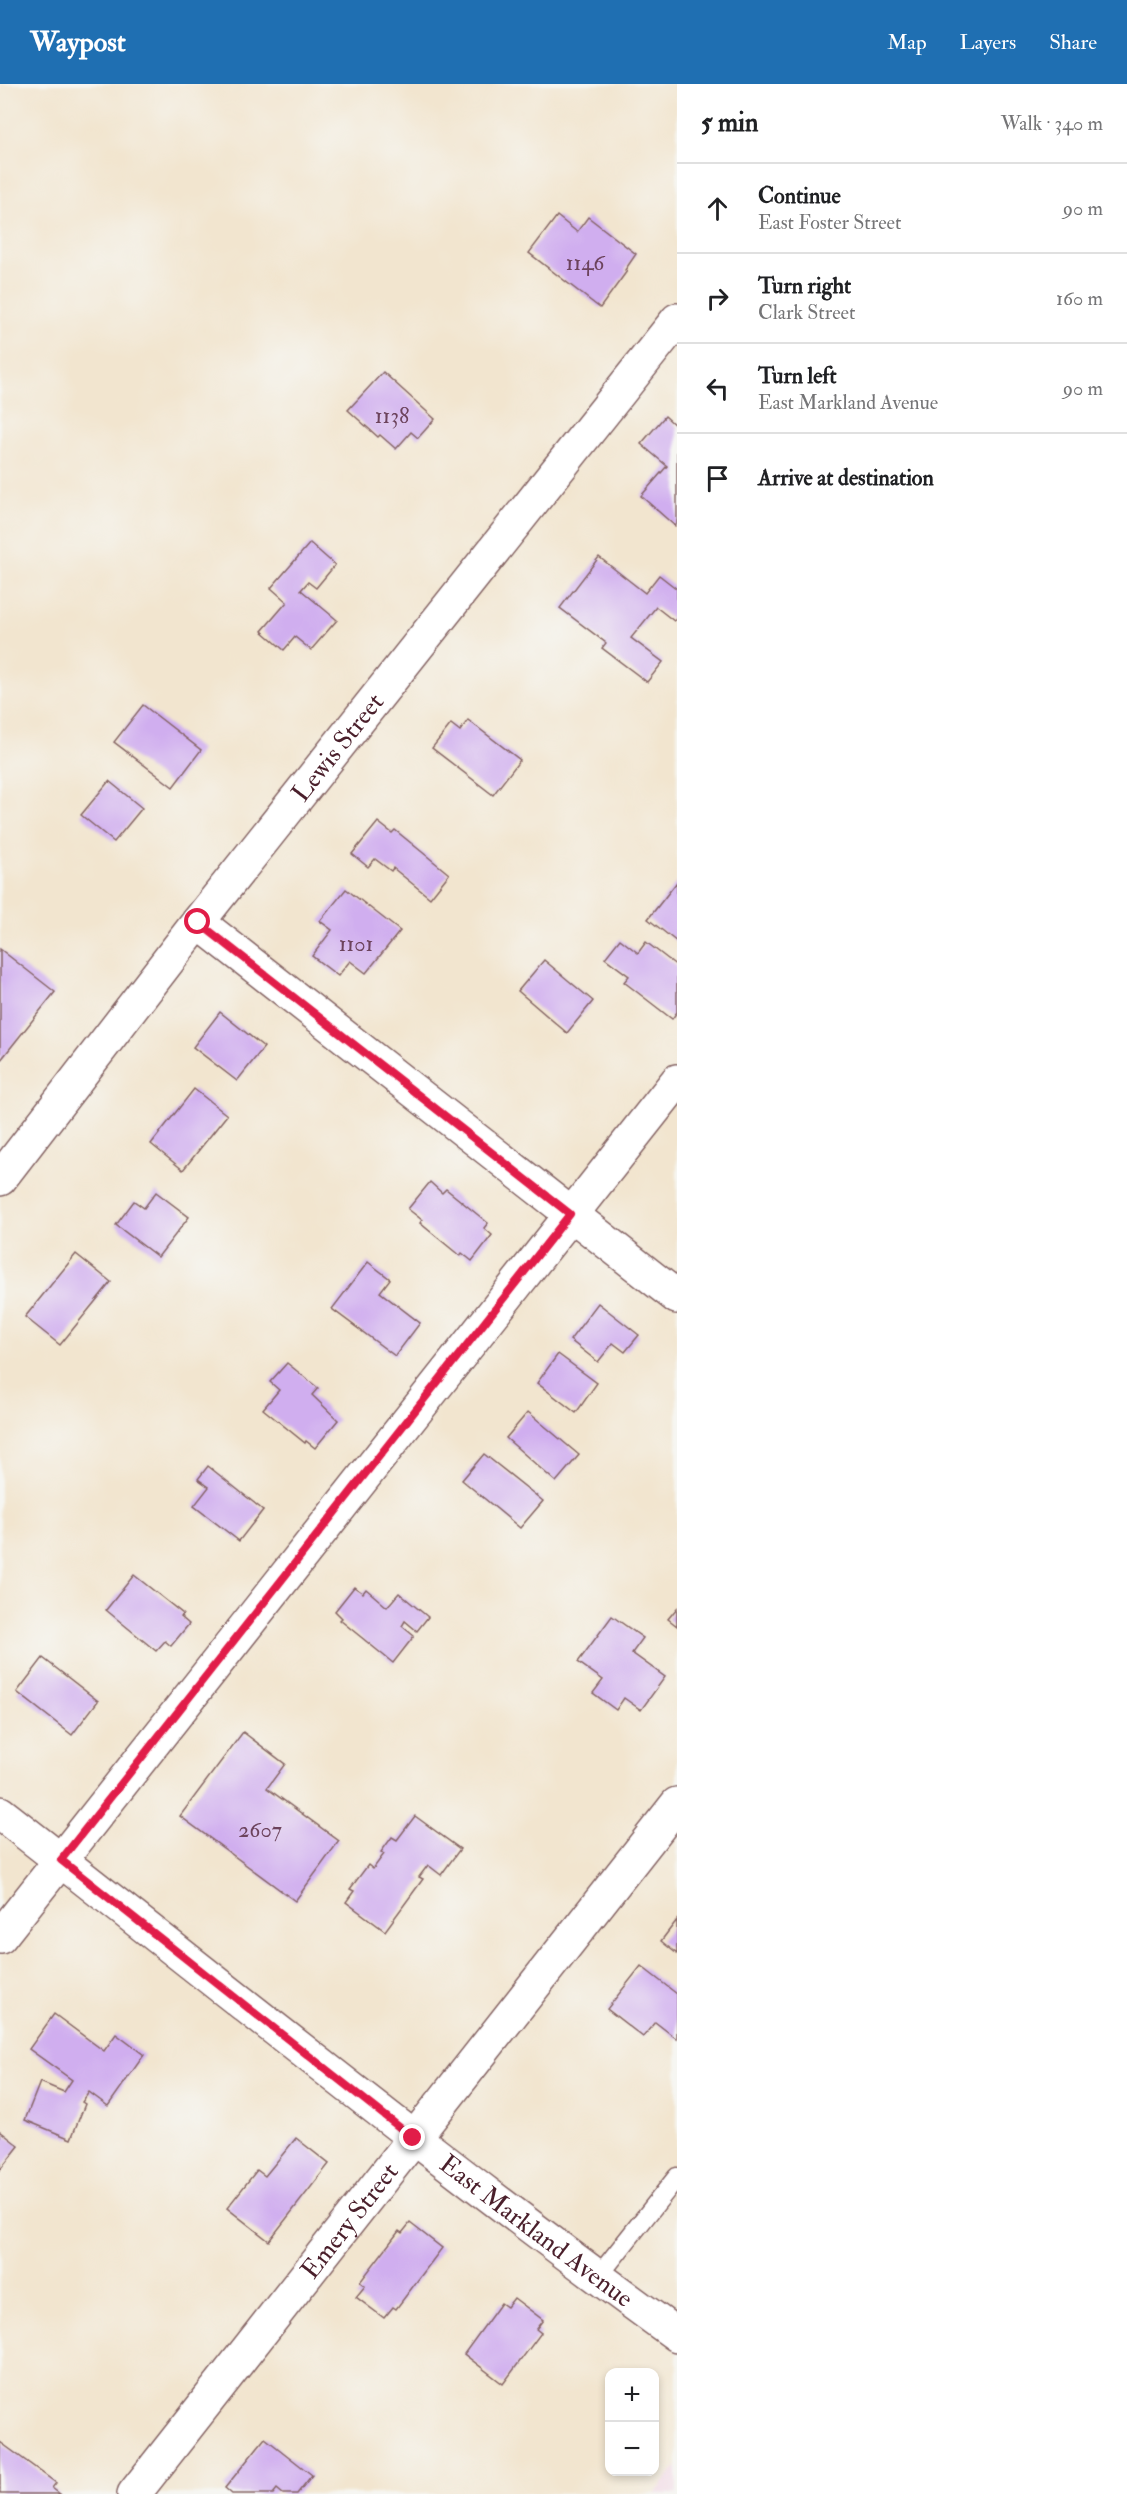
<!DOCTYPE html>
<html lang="en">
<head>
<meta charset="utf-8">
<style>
	body { margin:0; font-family:"IM FELL Double Pica",serif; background:#f6f6f6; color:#202124 }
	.controls { position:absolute; right:18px; bottom:18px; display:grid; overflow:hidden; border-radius:12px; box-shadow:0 3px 9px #0003 }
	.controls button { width:54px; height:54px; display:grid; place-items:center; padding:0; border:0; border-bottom:2px solid #e0e0e0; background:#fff; color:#202124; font:30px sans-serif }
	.stop { position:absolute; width:18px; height:18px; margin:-14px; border:4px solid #e11d48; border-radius:50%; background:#fff }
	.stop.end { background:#e11d48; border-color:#fff; box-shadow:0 2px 6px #0008 }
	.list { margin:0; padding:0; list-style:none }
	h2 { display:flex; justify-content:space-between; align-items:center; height:78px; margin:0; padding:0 24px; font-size:26px }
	h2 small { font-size:20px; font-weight:400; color:#757577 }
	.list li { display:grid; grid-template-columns:39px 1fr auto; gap:18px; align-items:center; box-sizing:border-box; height:90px; padding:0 24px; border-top:2px solid #e0e0e0 }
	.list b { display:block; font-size:22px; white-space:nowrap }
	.list p { margin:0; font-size:20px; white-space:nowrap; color:#757577 }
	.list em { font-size:20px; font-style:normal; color:#757577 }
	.icon { flex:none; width:33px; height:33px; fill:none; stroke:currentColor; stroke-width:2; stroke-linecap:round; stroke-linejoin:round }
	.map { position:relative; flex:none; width:677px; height:2410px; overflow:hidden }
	header { display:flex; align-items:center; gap:36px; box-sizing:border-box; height:84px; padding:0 30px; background:#1f6fb2; color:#fff }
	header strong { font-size:28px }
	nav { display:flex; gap:33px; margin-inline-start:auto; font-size:21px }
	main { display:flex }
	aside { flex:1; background:#fff }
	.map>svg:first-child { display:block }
	.built { fill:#f1d0e3 }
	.building { fill:#d0aeef }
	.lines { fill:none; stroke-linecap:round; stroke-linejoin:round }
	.lane-casing { stroke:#856464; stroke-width:21 }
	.street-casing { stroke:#856464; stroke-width:36 }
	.primary-casing { stroke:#856464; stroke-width:36 }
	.lane { stroke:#fff; stroke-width:18 }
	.street { stroke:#fff; stroke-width:33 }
	.primary { stroke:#fff; stroke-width:33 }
	.route { stroke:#e11d48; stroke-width:8 }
	.labels { text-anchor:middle; stroke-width:4.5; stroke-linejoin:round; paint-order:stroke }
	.number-label { font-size:22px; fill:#6c435c }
	.street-label { font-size:26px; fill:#4a1f2b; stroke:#f6f6f2 }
</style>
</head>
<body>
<header>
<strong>Waypost</strong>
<nav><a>Map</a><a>Layers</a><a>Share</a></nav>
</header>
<main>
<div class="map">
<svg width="677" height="2410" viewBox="0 0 677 2410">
	<rect width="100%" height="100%" fill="#f6f6f2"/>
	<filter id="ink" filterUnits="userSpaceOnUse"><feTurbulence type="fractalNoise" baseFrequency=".0167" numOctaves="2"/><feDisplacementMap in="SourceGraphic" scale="12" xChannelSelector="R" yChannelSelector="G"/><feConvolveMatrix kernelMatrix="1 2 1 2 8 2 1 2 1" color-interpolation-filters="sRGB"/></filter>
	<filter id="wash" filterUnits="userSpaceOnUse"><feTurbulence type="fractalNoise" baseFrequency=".008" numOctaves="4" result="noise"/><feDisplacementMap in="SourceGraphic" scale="24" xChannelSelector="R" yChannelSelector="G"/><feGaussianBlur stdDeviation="1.35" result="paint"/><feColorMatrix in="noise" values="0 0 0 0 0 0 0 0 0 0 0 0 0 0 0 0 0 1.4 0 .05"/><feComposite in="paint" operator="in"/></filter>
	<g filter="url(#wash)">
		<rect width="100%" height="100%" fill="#f2e5cf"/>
		<polygon class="built" points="677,2382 677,2410 655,2410"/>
		<g id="blocks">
			<g class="building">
				<polygon points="557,132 577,148 588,133 636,170 625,186 627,187 600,224 529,169"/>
				<polygon points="383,288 435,335 418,354 411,348 396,365 380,351 378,353 348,326"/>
				<polygon points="665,332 677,343 677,440 675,442 641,412 667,382 641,360"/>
				<polygon points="310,459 335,481 316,504 308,498 301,506 337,536 311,566 295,553 284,566 262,547 287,518 271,504"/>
				<polygon points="599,473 645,509 659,491 677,505 677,534 674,537 656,523 631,554 663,578 647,598 602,564 606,559 560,524"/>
				<polygon points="143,621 201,666 173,703 114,658"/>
				<polygon points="468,636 520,676 493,711 432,664 451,640 460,647"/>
				<polygon points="109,697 142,724 114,758 81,731"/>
				<polygon points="378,738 392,749 395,746 449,790 430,814 393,784 391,787 375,775 368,783 352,770"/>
				<polygon points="677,798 677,858 648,835"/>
				<polygon points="346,805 400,847 366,889 350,877 338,892 312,872 332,846 320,837"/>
				<polygon points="620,855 638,869 646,858 677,882 677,928 672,935 624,898 629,892 605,874"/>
				<polygon points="0,865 55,908 0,977"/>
				<polygon points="544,876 593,917 567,949 518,907"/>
				<polygon points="220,928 264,963 237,997 193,963"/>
				<polygon points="194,1005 227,1031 183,1086 151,1060"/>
				<polygon points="430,1098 442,1109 446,1105 488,1139 484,1144 492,1151 472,1177 462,1169 460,1172 420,1139 422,1136 408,1125"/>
				<polygon points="156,1108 189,1133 158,1173 116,1141 134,1117 144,1124"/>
				<polygon points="76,1170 111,1198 60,1261 25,1233"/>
				<polygon points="368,1178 390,1195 380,1208 420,1239 395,1272 332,1225"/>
				<polygon points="598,1219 639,1251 625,1268 613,1259 598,1278 570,1256"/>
				<polygon points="558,1270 597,1299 576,1329 537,1299"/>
				<polygon points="287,1279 318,1304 312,1311 338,1336 315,1364 306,1357 305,1359 263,1325 279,1306 270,1298"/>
				<polygon points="528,1328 579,1371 556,1398 506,1354"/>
				<polygon points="484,1370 543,1417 520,1444 462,1396"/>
				<polygon points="208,1382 263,1426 239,1457 194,1422 209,1403 198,1395"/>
				<polygon points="134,1491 183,1530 181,1533 189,1540 171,1562 165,1557 156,1567 106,1526"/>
				<polygon points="354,1503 363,1509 366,1505 387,1523 399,1509 428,1533 417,1547 405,1537 402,1542 414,1552 393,1579 340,1536 342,1534 335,1527"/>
				<polygon points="677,1524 677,1542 668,1535"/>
				<polygon points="612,1532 643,1554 632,1569 665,1593 641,1626 624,1614 616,1626 593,1609 603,1596 578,1578"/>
				<polygon points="43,1574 98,1617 72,1651 17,1608"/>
				<polygon points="243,1648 285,1680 267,1704 339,1757 295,1817 180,1732"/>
				<polygon points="415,1732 460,1765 441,1791 428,1781 419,1793 423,1795 385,1847 346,1818 354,1807 350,1805 368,1781 373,1785 384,1770 381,1768 392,1753 397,1756"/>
				<polygon points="677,1836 677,1870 661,1857"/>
				<polygon points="641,1882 677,1910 677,1955 655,1938 643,1953 607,1925"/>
				<polygon points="54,1930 104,1967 116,1950 144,1971 108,2022 89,2008 82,2018 85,2020 71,2055 25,2036 40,1998 64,2008 72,1996 29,1965"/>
				<polygon points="0,2047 19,2062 0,2086"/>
				<polygon points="296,2054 329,2080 269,2157 227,2124 257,2086 265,2092"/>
				<polygon points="410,2139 442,2164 396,2225 393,2223 384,2234 356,2213 365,2202 360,2198 399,2147 402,2149"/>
				<polygon points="514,2214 543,2236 536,2245 541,2249 503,2300 464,2270 501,2219 507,2223"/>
				<polygon points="265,2354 312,2391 297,2410 283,2410 277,2405 273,2410 232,2410 225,2404"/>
				<polygon points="0,2358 56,2399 52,2404 60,2410 0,2410"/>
			</g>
		</g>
	</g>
	<g filter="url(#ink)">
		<use href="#blocks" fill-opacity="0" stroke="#856464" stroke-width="1.5"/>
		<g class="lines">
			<g class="lane-casing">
				<polyline id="lane" points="597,2194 677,2093"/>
			</g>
			<g class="street-casing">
				<g id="street">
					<polyline points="198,838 677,1213"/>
					<path id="s1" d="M 0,1095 L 198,838 L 677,236"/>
					<polyline points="0,1853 677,997"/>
					<path id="s2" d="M 134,2410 L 677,1720"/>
				</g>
			</g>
			<g class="primary-casing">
				<g id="primary">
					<path id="s3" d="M 0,1729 C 225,1904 446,2084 677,2251"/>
				</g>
			</g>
			<use href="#lane" class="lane"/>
			<use href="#street" class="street"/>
			<use href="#primary" class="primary"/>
		</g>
	</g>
	<g class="lines" filter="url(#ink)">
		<polyline class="route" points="198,838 570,1130 61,1776 413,2054"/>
	</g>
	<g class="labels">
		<g class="number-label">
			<text x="585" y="186">1146</text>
			<text x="392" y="339">1138</text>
			<text x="356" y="867">1101</text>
			<text x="260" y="1753">2607</text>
		</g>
		<g class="street-label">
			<text dy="9" stroke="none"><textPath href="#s1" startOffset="548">Lewis Street</textPath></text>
			<text dy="9" stroke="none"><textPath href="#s2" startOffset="348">Emery Street</textPath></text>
			<text dy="9" stroke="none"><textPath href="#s3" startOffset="680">East Markland Avenue</textPath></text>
		</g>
	</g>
</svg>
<div class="controls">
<button>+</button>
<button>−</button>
</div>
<div class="stop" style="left:198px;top:838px"></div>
<div class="stop end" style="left:413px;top:2054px"></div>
</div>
<aside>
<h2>5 min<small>Walk · 340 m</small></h2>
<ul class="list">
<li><svg class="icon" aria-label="ahead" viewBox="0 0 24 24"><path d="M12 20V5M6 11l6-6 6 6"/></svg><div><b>Continue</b><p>East Foster Street</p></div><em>90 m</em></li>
<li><svg class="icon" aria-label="right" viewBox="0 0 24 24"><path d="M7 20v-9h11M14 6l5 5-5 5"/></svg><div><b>Turn right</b><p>Clark Street</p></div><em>160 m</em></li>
<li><svg class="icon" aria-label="left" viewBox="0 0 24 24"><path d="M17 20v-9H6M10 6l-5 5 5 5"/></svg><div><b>Turn left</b><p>East Markland Avenue</p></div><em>90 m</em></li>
<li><svg class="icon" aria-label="arrive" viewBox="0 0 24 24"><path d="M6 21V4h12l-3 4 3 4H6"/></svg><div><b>Arrive at destination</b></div></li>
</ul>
</aside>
</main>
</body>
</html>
